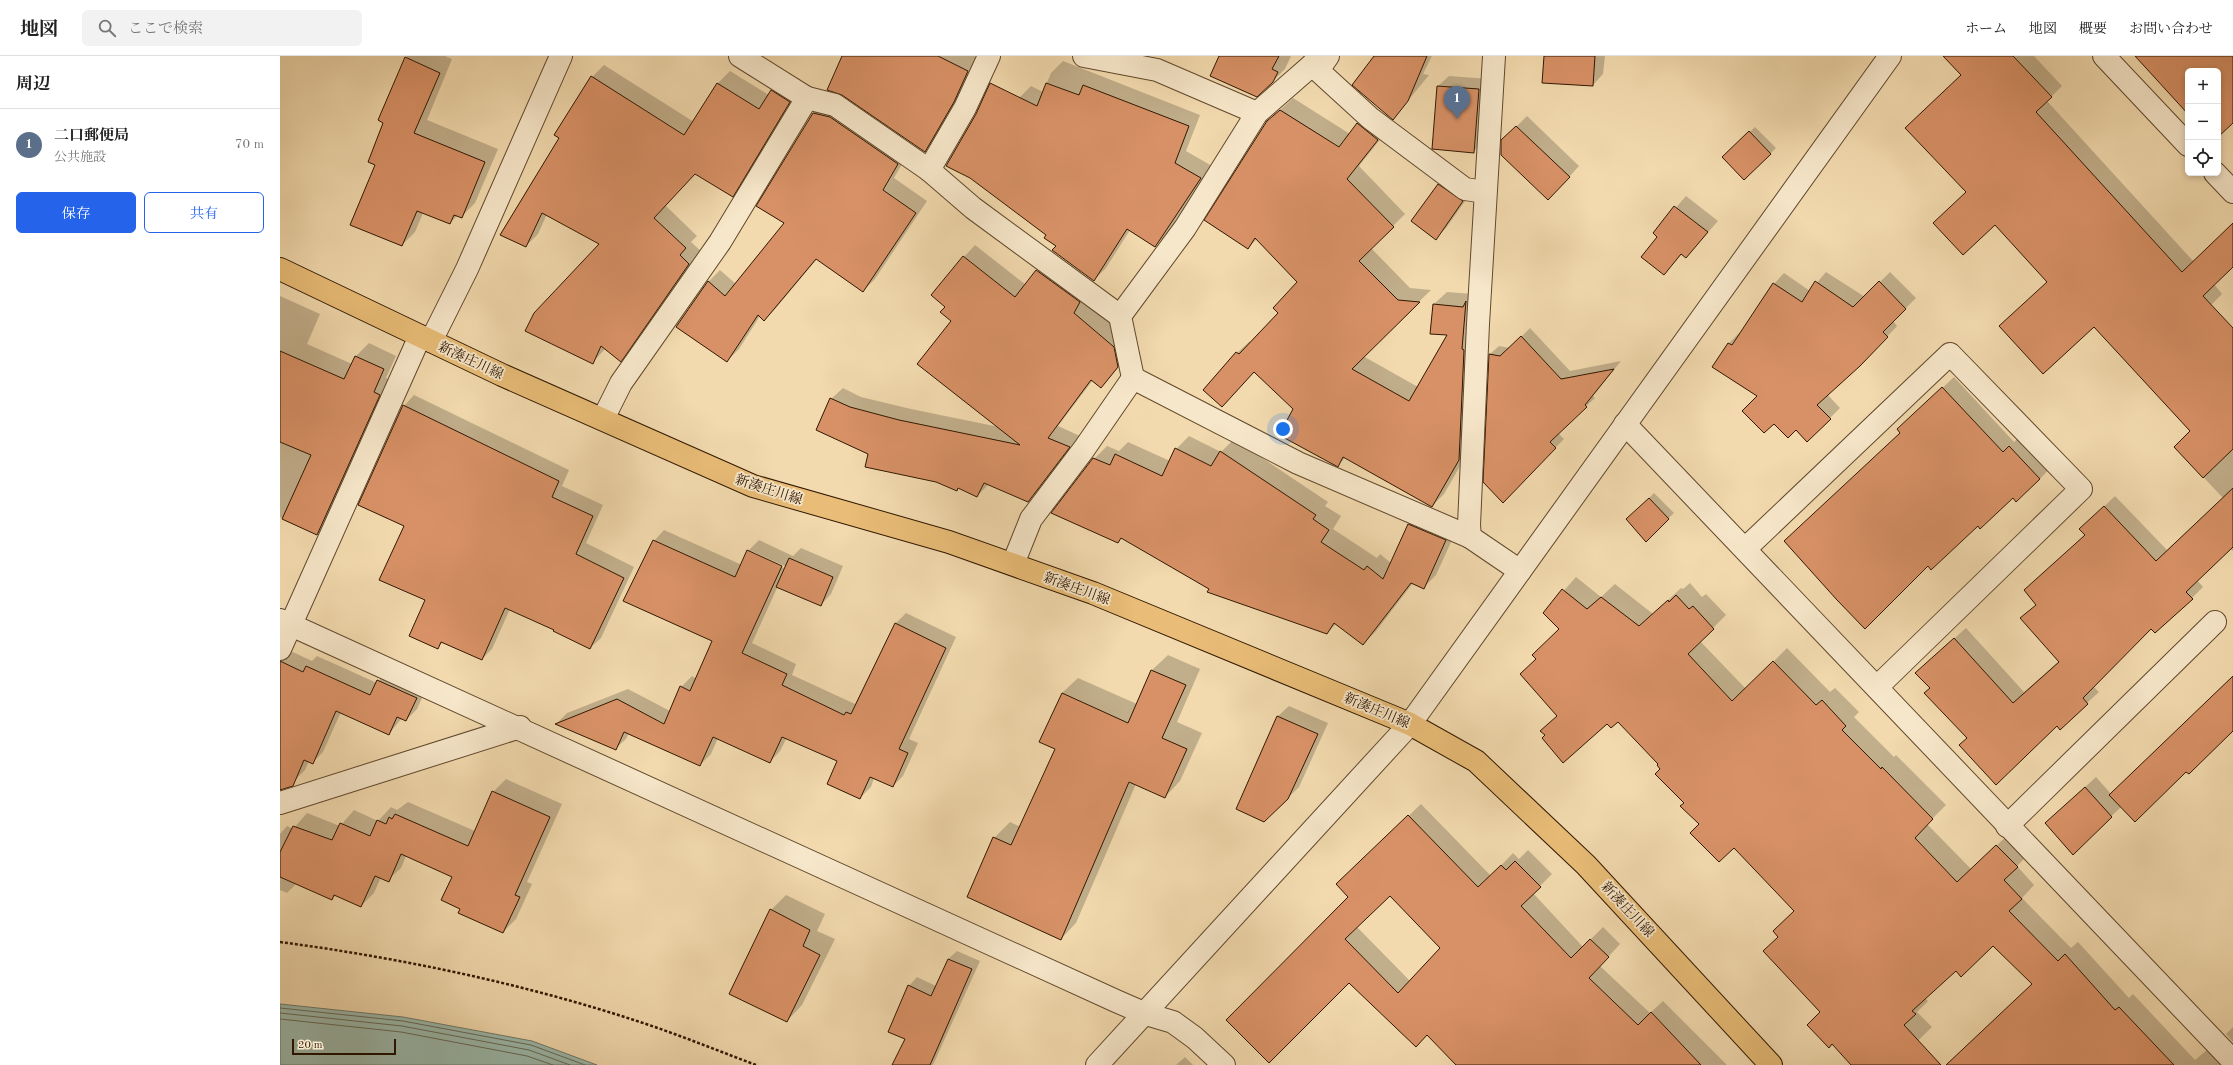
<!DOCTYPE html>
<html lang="ja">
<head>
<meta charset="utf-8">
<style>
	body { margin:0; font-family:"Old Standard TT","Noto Serif JP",serif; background:#f2f2f2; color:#222 }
	.controls { position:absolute; right:12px; top:12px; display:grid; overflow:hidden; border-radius:6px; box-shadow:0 2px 6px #0003 }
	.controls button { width:36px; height:36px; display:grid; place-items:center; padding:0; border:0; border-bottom:1px solid #e0e0e0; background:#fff; color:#222; font:20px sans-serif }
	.scale { position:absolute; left:12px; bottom:10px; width:104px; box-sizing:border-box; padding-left:4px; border:2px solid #301700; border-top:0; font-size:11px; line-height:14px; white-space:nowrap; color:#301700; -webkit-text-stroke:3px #f7e7ca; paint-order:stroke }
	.you { position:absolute; left:1003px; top:373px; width:14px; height:14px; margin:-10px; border:3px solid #fff; border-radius:50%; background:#1a73e8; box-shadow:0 0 0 6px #1a73e833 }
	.badge { display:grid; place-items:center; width:26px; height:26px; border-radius:50%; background:#2563eb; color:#fff; font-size:13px; font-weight:700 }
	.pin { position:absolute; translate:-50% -33px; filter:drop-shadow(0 1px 2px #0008) }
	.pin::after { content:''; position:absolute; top:21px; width:14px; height:12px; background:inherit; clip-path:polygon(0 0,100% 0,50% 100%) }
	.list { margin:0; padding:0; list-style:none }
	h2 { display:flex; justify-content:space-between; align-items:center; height:52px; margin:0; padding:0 16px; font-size:17px }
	h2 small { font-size:13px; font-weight:400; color:#767676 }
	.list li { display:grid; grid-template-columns:26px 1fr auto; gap:12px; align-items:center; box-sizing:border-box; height:72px; padding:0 16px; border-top:1px solid #e0e0e0 }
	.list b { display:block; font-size:15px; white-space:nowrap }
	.list p { margin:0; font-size:13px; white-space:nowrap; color:#767676 }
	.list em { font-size:13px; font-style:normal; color:#767676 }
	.actions { display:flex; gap:8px; padding:12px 16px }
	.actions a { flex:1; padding:9px 0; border:1px solid #2563eb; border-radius:6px; text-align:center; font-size:14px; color:#2563eb }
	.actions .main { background:#2563eb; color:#fff }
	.icon { flex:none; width:22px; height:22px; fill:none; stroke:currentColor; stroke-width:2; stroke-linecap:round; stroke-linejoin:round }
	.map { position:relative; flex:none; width:1953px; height:1009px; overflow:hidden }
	header { display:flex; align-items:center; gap:24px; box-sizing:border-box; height:56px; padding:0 20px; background:#fff; border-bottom:1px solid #e0e0e0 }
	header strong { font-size:19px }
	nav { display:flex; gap:22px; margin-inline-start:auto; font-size:14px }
	.search { width:280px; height:36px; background:#f2f2f2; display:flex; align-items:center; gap:10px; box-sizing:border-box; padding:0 14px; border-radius:6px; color:#767676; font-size:15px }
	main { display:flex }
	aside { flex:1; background:#fff }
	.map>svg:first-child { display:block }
	.water { fill:#9bbaad; stroke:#707968 }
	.shadow { fill:#0003; fill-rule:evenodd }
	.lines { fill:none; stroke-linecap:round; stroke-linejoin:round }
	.shore { stroke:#666856; stroke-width:1 }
	.building { fill:#d89166; stroke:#301700; fill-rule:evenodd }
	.minor-casing { stroke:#60482c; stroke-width:24 }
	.major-casing { stroke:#301700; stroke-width:24 }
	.path { stroke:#301700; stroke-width:2.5; stroke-dasharray:3 2; stroke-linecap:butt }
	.minor { stroke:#f7e7ca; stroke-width:22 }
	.major { stroke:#e9bd77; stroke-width:22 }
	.labels { text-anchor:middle; stroke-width:3.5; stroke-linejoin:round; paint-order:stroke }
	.street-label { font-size:14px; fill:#301700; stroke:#f7e7ca }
</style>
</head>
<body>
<header>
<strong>地図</strong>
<div class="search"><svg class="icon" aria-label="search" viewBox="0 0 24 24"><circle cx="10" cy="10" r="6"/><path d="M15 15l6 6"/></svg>ここで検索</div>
<nav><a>ホーム</a><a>地図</a><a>概要</a><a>お問い合わせ</a></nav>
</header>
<main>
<aside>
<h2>周辺<small></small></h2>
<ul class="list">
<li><span class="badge" style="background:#5c6f8a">1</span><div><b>二口郵便局</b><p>公共施設</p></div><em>70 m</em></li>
</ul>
<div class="actions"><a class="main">保存</a><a>共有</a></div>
</aside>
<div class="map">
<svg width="1953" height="1009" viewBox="0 0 1953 1009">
	<rect width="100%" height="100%" fill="#f2daae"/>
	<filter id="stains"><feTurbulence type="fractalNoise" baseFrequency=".005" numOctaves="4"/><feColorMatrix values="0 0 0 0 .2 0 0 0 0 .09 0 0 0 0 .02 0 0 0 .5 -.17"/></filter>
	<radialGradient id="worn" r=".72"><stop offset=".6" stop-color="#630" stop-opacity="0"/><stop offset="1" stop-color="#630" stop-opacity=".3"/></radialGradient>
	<polygon class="water" points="0,948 123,961 252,985 317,1009 0,1009"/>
	<g class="shadow">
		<polygon points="127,0 165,0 172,3 147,64 218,93 195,147 181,161 178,159 170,167 143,157 135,176 122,189 97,108"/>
		<polygon points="563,0 694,0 700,3 657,82 645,95"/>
		<polygon points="940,0 1011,0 1005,13 993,25"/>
		<polygon points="1095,0 1152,0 1143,18 1149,19 1113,63"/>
		<polygon points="1265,0 1325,0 1323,18 1313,29"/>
		<polygon points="1677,0 1754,0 1782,30 1767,45 1914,206 1953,168 1953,210 1934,228 1942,238 1930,250 1953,274 1953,495 1950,492 1917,524 1923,531 1912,542 1875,576 1872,571 1813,630 1819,636 1807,647 1777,669 1688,682 1651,632 1648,606 1686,572 1744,636 1779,605 1742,562 1757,548 1756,523 1806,478 1812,462 1835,440 1887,494 1943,442 1895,391 1912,375 1814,270 1768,225 1687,136 1682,19"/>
		<polygon points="783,5 920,59 906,95 932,110 887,178 875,190 850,174 826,212 814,224 768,179 739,42 751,30 763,36 771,17"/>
		<polygon points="324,9 414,66 438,27 450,15 489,39 504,23 521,34 464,128 452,140 416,117 385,149 417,180 411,186 421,195 353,292 341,304 326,292 312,307 321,187 267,158 258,178 246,190 281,82 312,21"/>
		<polygon points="1169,20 1209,23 1204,85 1193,96 1158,30"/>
		<polygon points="1013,42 1070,78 1090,56 1110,71 1079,110 1125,158 1091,192 1130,232 1151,234 1083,300 1138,331 1168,279 1151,277 1154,248 1167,236 1194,238 1191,391 1164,438 1152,450 1066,401 1058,409 1014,353 974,316 942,350 957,297 970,285 971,286 999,257 1018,226 977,183 968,192 987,66"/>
		<polygon points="545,46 629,96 614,122 647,145 595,223 583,235 537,203 496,252 484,264 480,260 459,293 447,305 397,271 429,225 440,214 456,228 505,167 533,57"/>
		<polygon points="1247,60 1299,110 1278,133 1222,85"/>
		<polygon points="1475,71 1496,92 1465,123 1443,101"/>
		<polygon points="1169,118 1193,134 1166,172 1156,182 1158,129"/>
		<polygon points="1406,140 1438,165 1416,190 1406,201 1402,198 1384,218 1379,181 1374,177"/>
		<polygon points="695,189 746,229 768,204 804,246 845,280 849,299 821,331 813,324 778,370 800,380 759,434 748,445 709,428 697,440 679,432 676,434 589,397 551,343 563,332 581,341 631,353 719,371 667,251 684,201"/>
		<polygon points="1546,216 1585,241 1610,216 1636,242 1613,265 1617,270 1591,298 1547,338 1560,352 1527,385 1479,340 1449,287 1459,277 1461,278 1494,228 1504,217 1530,235"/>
		<polygon points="0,240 40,258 27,288 72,308 76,300 89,287 116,300 106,322 113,325 50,465 37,478 0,461"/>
		<polygon points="1250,272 1290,315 1341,305 1313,340 1315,342 1278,377 1284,383 1223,445 1210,298 1219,290 1230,292"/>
		<polygon points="1674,321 1734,386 1740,380 1770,412 1760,423 1733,440 1621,376 1629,363"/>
		<polygon points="134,339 289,414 282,430 323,449 306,487 354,511 321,582 310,592 275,573 230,553 212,593 202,603 163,586 157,592 126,469 124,350"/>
		<polygon points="909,380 941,396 954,383 1048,446 1045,450 1061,460 1053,473 1097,502 1100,498 1111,507 1129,468 1141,456 1178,471 1156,519 1143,532 1133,527 1096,575 1083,588 1056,568 1047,577 930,533 842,482 838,486 814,403 827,390 839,395 848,386 890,405 896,393"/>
		<polygon points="1374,437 1394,457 1366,484 1348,463"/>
		<path d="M 384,474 L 462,509 L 468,495 L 479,484 L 513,500 L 521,492 L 563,510 L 551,538 L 541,549 L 498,530 L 472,587 L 516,608 L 512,619 L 575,648 L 615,568 L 626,557 L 676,581 L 629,683 L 638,687 L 623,720 L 613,730 L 594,722 L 591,731 L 580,742 L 558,704 L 507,681 L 500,695 L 490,706 L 438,682 L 431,698 L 420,709 L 349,677 L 346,683 L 335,693 L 277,667 L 287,657 L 348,633 L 390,655 L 401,631 L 412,620 L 417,623 L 434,584 L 374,485 ZM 471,495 L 507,511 L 506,513 L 471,497 Z"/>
		<polygon points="1296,521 1321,541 1335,528 1373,558 1401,532 1403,533 1410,527 1422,541 1426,538 1446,559 1420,585 1466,633 1507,592 1550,636 1555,632 1579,656 1574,661 1614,701 1616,699 1666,749 1647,768 1691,813 1730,777 1750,797 1737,810 1754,829 1742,842 1791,892 1798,886 1849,942 1853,938 1915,1004 1940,983 1953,1009 1667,1009 1753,928 1713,888 1676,914 1645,942 1648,945 1637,956 1652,971 1613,1009 1572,1009 1499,881 1515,855 1454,790 1420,768 1401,750 1405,746 1379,708 1338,665 1266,679 1262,675 1278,659 1257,603 1280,572 1264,557"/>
		<polygon points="0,590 32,605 37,600 97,627 108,614 147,631 137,653 126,664 122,662 109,678 61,656 43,696 33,706 29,705 25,714 14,725 0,718"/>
		<polygon points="888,599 920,613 897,666 922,677 900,725 885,741 856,728 796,867 781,883 714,782 730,766 741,771 776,692 760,685 782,637 798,622 857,648 872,614"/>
		<polygon points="1953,621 1953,673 1906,714 1841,751 1793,797 1777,757 1816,721 1831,738"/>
		<polygon points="1009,650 1048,667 1019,731 1008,742 958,753 998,660"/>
		<polygon points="226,723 282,748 247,826 252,828 236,863 223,876 181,852 173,821 126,800 121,812 108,824 101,821 94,837 81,850 56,839 52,843 17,827 7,837 0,834 0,778 7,770 13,773 27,757 60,770 74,754 98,765 111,751 117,754 128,746 195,775 213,736"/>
		<path d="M 1141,748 L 1211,820 L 1233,797 L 1239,803 L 1248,794 L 1272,818 L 1253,837 L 1303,891 L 1323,871 L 1340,888 L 1320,910 L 1370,957 L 1383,945 L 1447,1009 L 1177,1009 L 1147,978 L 1069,925 L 989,1005 L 1070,841 L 1070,816 ZM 1111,839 L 1161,892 L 1130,925 L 1077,871 Z"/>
		<polygon points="506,839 545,858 537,875 555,883 522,949 507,965 491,854"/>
		<polygon points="677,895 700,905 653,1009 613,1009 626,982 629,930 637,921 656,930 668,903"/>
		<polygon points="1953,971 1953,986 1946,978"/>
		<polygon points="905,1001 913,1009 896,1009"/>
	</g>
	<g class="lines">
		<g class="shore">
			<polyline points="0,952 123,965 251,989 305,1009"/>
			<polyline points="0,957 122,970 249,994 290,1009"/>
			<polyline points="0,963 121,976 247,1000 273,1009"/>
		</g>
	</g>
	<g class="building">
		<polygon points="562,0 658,0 688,15 674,46 645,96 562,39 547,34"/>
		<polygon points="939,0 999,0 992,13 998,16 993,26 977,41 930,20"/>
		<polygon points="1094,0 1147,0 1128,45 1113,64 1072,29"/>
		<polygon points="1264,0 1315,0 1313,30 1262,27"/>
		<polygon points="1663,0 1733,0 1772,41 1756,56 1902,216 1953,167 1953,211 1923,240 1953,272 1953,393 1923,422 1894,391 1910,375 1814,271 1763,318 1719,270 1767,226 1715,169 1683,199 1653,167 1686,136 1625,72 1681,19"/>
		<polygon points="1855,0 1953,0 1953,67 1938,81 1938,15 1908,15 1908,58"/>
		<polygon points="125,1 160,17 134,77 205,106 182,162 174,159 170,168 137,155 122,190 70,169 95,109 88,106 103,67 98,64"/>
		<polygon points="311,20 404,79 437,27 479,53 491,34 510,46 453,141 415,118 374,162 406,192 400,199 409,208 341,306 321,290 313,308 245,275 254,257 319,188 262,157 246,191 220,179 279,82 274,79"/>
		<polygon points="710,27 757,50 766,27 799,39 803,29 909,70 895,107 921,122 875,191 847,173 814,225 772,194 776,190 764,182 766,179 690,122 666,110 696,58"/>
		<polygon points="1157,30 1199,33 1194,97 1152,93"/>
		<polygon points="1000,54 1059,91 1077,67 1098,84 1067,123 1114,171 1079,205 1118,244 1140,246 1072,313 1129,345 1167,279 1150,278 1153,248 1183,251 1186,245 1182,293 1184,294 1179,404 1152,451 1063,401 1058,411 999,379 1013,353 974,316 942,351 923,334 956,296 959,298 998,257 993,252 1017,226 975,182 968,193 924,164 987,65"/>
		<polygon points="533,57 550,61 618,108 603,134 636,157 583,236 536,203 484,265 478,259 447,306 396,271 428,225 445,240 504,167 476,150"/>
		<polygon points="1236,70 1290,121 1268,144 1221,99 1221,84"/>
		<polygon points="1469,75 1491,98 1464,124 1442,101"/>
		<polygon points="1158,128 1183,145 1156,184 1131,165"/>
		<polygon points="1394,150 1428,176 1406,202 1401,198 1384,219 1361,201 1377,181 1373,177"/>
		<polygon points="683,200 735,241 756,214 800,246 794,257 834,291 838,311 821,332 811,324 768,382 790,391 748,446 704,427 697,441 678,432 677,435 656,426 585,411 588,398 536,374 550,342 570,351 619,364 740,389 637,308 671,265 660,256 665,251 651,239"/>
		<polygon points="1535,225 1573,251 1599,225 1626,253 1603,276 1608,281 1580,310 1537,349 1551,363 1527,386 1516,374 1508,382 1494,368 1484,377 1462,355 1477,340 1432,311 1448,287 1452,289 1493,227 1522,246"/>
		<polygon points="1241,280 1281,323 1334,313 1305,349 1307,351 1270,386 1276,392 1223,447 1203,426 1209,298 1220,300"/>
		<polygon points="0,295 64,323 75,300 104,313 94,336 100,339 37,479 2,463 31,399 0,386"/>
		<polygon points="1662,331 1723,396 1729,390 1760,423 1736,446 1733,442 1700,473 1698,470 1651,514 1648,510 1585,573 1557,544 1504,485 1620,377 1617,373"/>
		<polygon points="123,349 279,425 272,441 313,460 296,498 344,522 310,593 273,575 274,574 225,552 202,604 161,586 158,593 129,580 145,544 99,524 124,470 78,449"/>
		<polygon points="895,392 931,410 940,395 1036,459 1033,463 1049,474 1041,486 1084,514 1087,510 1103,523 1128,468 1166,484 1144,533 1131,527 1083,589 1054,567 1047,578 927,536 929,533 841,482 838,487 771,457 813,402 830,409 835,398 882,420"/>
		<polygon points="1953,432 1953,491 1906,536 1913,543 1875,577 1871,573 1803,642 1808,648 1780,674 1777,670 1716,729 1679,689 1687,682 1644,637 1650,632 1635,617 1674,582 1733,647 1779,606 1740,562 1756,549 1744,534 1805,479 1799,473 1824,450 1876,505"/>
		<polygon points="1369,442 1389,463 1366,486 1346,463"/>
		<polygon points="373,484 455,521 467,494 502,510 462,597 507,618 502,629 564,659 566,656 571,658 615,567 666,592 619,693 628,697 613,731 590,721 580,743 547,728 557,705 502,681 490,707 433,681 420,710 344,676 336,694 275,668 337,643 384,668 400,630 410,635 432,585 343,545"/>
		<polygon points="509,502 553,521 541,550 496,531"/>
		<polygon points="1282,533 1307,553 1321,541 1359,570 1388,544 1389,546 1396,539 1409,553 1413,550 1434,573 1408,598 1452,645 1493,605 1536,649 1542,644 1566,670 1562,674 1601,713 1602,711 1653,763 1635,782 1677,826 1716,789 1738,811 1724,824 1742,843 1729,855 1778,905 1785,898 1835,954 1839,951 1894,1009 1666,1009 1752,928 1713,890 1681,921 1676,915 1632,955 1636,958 1624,969 1661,1009 1571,1009 1552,988 1549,992 1527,969 1540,956 1483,895 1498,881 1493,875 1514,855 1454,792 1439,806 1410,777 1419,768 1400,750 1404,747 1375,718 1380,713 1377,709 1378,708 1338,666 1331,672 1327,668 1283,707 1262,682 1265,679 1260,675 1277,660 1240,618 1256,603 1252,599 1279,573 1263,557"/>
		<polygon points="0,605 23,616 26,610 90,639 97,624 137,642 126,665 117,661 109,679 56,655 33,708 24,704 13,730 0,734"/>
		<polygon points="871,614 906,629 882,682 907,693 885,742 849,726 781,884 687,841 713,781 731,789 775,693 759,686 782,637 848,667"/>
		<polygon points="1953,620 1953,675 1909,718 1906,716 1855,766 1829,739"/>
		<polygon points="997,660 1038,678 1008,743 984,766 956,753"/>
		<polygon points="1805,731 1832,761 1793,799 1765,767"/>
		<polygon points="212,735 270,761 235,839 240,841 223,877 178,857 180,853 161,844 172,821 121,798 109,826 95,820 81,851 54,839 52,844 0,821 0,796 13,770 52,784 60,767 90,780 97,764 106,768 109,761 112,763 115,758 188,790"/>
		<path d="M 1128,759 L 1198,831 L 1221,809 L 1226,814 L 1235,805 L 1261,831 L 1241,850 L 1291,902 L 1310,883 L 1329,901 L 1309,922 L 1358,969 L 1371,956 L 1421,1009 L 1176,1009 L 1147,979 L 1136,991 L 1069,927 L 989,1007 L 946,964 L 1068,841 L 1056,828 ZM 1110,840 L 1160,892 L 1118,937 L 1065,883 Z"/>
		<polygon points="490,853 530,874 523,890 540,899 507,966 449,938"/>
		<polygon points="668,903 692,913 654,1000 650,1009 612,1009 625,983 608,976 628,929 651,940"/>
	</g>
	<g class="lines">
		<g class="minor-casing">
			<g id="minor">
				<polyline points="804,0 877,14 977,57"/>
				<polyline points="1214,0 1198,268 1189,469 1190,481 1240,515"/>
				<polyline points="1824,0 1908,89"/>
				<polyline points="1032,9 1090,62 1185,133 1205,136"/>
				<polyline points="527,42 555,49 649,114 693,152 840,260"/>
				<polyline points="649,114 685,52 709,0"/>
				<polyline points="1935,117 1953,136"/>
				<polyline points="151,285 187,213 281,0"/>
				<polyline points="853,322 1018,407 1190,481"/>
				<polyline points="323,363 341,327 440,186 527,42 460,0"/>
				<polyline points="1345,368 1953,1005"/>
				<polyline points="1465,493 1670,298 1801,433 1597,631"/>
				<polyline points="733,508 751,463 804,393 853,322 840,260 905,172 977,57 1032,9 1043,7 1048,0"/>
				<polyline points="0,564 836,945 866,958 893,966 915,982 944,1009"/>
				<polyline points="0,593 140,280"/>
				<polyline points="0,747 240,671"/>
				<polyline points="1727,770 1935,566"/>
				<polyline points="817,1009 1130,668 1610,0"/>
			</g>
		</g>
		<g class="major-casing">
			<polyline id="major" points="0,213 222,319 473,430 669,486 813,537 1130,668 1196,705 1306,809 1491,1009"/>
		</g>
		<path class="path" d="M 0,886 C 120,902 241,927 357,965 C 397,978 436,994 476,1009"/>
		<use href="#minor" class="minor"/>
		<use href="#major" class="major"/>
	</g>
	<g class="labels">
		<g class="street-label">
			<text transform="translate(191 304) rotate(25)" y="5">新湊庄川線</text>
			<text transform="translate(489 433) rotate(18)" y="5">新湊庄川線</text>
			<text transform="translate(797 532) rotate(20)" y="5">新湊庄川線</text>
			<text transform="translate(1097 654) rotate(23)" y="5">新湊庄川線</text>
			<text transform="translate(1348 853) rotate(47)" y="5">新湊庄川線</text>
		</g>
	</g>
	<rect width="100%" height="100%" filter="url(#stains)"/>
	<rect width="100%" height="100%" fill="url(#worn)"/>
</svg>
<div class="controls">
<button>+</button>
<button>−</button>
<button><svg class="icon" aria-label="locate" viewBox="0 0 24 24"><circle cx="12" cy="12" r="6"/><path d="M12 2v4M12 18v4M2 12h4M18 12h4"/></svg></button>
</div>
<div class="scale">20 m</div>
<div class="you"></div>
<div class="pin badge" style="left:1177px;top:63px;background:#5c6f8a">1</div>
</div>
</main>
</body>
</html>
